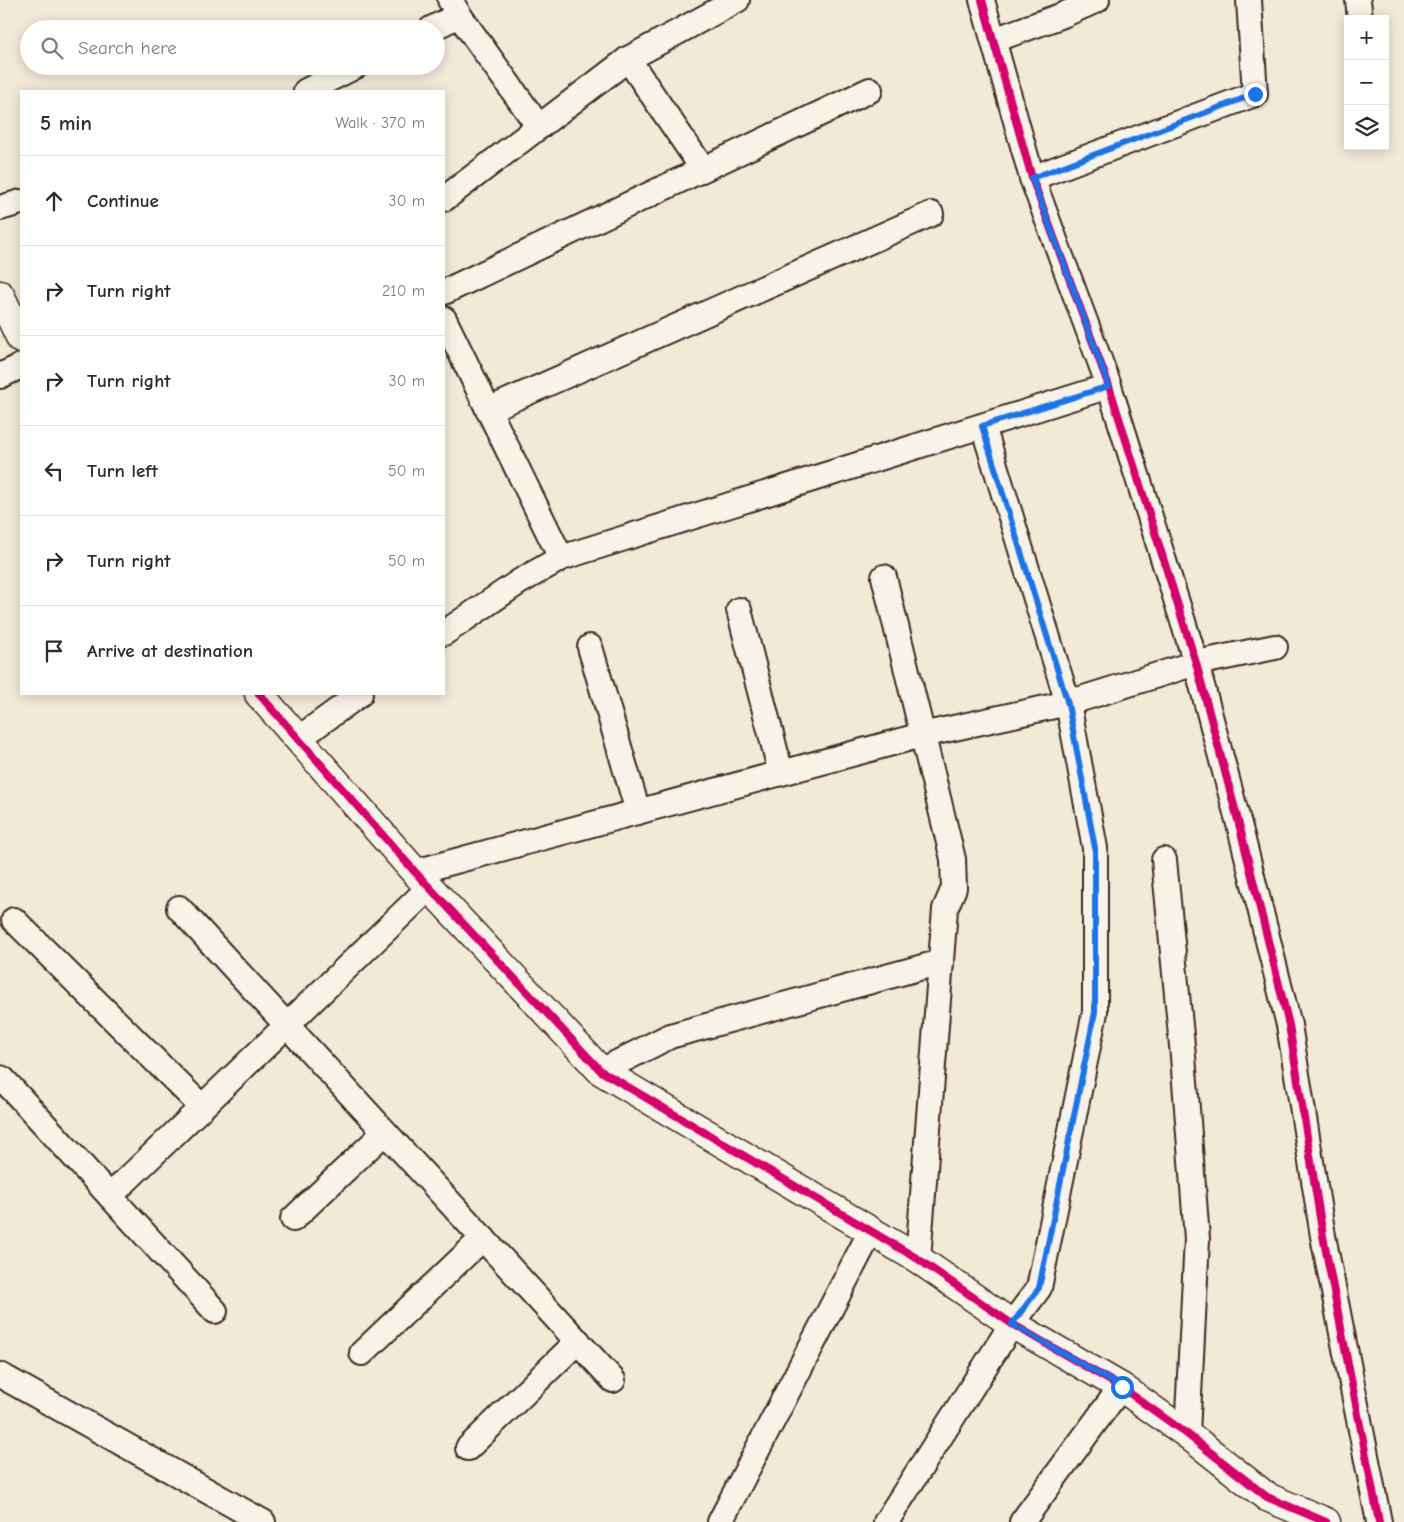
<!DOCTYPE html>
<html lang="en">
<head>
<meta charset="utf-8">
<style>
	body { margin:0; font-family:"Comic Neue",sans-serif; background:#f7f7f7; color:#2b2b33 }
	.controls { position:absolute; right:15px; top:15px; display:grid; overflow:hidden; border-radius:0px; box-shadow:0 2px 12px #0003 }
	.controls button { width:45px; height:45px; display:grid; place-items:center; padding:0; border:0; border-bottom:1px solid #e1e1e2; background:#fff; color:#2b2b33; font:25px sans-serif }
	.stop { position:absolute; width:15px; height:15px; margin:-11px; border:4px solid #1a73e8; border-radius:50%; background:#fff }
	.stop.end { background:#1a73e8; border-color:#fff; box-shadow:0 1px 5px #0008 }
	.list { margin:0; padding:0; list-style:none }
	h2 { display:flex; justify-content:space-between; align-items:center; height:65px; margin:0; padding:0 20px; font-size:21px }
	h2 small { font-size:16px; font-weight:400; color:#7c7c81 }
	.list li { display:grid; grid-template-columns:32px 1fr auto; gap:15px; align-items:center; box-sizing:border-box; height:90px; padding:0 20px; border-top:1px solid #e1e1e2 }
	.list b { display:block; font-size:19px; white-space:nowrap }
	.list em { font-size:16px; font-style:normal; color:#7c7c81 }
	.icon { flex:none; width:28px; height:28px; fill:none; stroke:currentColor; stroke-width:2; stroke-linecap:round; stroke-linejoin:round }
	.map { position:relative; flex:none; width:1404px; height:1522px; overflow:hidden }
	.search { position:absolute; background:#fff; box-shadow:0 2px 12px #0003; left:20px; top:20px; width:425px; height:55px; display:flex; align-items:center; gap:12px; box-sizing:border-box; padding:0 18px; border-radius:28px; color:#7c7c81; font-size:19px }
	.panel { position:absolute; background:#fff; box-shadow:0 2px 12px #0003; left:20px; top:90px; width:425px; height:605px; border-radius:0px }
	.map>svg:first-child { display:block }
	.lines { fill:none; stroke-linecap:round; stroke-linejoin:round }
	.street-casing { stroke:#3b2a1e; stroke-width:28 }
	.secondary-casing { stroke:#3b2a1e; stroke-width:31 }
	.street { stroke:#f7f3e8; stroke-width:24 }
	.secondary { stroke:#f7f3e8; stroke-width:28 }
	.cycleway-casing { stroke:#f7f3e8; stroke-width:11 }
	.cycleway { stroke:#d6006c; stroke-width:8 }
	.route { stroke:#1a73e8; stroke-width:6 }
</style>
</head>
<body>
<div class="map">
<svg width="1404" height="1522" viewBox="0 0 1404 1522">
	<rect width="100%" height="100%" fill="#f2e9d7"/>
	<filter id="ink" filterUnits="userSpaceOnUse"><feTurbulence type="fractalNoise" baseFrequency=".02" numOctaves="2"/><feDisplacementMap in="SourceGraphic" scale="10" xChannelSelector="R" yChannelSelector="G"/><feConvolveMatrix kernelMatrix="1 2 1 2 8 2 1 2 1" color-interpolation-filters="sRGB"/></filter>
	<g filter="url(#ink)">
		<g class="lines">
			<g class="street-casing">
				<g id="street">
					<polyline points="450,0 459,15 539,127"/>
					<polyline points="982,0 1032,178 1109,386 1196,663 1240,828 1289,1025 1323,1236 1379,1522"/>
					<polyline points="1358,0 1360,19"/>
					<polyline points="431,29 459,15"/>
					<polyline points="994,40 1063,15 1097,0"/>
					<polyline points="628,59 703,169"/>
					<polyline points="306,91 356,66"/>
					<polyline points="1032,178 1255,94 1249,0"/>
					<polyline points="444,199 628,59 737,0"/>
					<polyline points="0,208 21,202"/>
					<polyline points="444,292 870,90"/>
					<polyline points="444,319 561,558"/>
					<polyline points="0,376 21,366"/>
					<polyline points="488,410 931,214"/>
					<polyline points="884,577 953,859 954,888 945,909 918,1259"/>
					<polyline points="739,610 781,773"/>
					<polyline points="444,633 519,582 561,558 1109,386"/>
					<polyline points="590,647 638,812"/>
					<polyline points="298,739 360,694"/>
					<polyline points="1164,860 1183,1056 1197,1239 1187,1434"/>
					<polyline points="415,872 922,735 1068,703 1196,663 1275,647"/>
					<polyline points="179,908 613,1380"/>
					<polyline points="14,920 202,1107"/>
					<polyline points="601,1071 670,1036 941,962"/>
					<polyline points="0,1078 3,1079 215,1311"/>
					<polyline points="110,1196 430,887"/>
					<polyline points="293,1219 385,1132"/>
					<polyline points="362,1353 483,1238"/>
					<polyline points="0,1375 263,1522"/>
					<polyline points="468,1448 578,1341"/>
					<polyline points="720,1522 871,1231"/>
					<polyline points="886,1522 1012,1324 1039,1288 1095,1012 1095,848 1068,703 983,426"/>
					<polyline points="1022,1522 1121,1387"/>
				</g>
			</g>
			<g class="secondary-casing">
				<g id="secondary">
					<polyline points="0,295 21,339"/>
					<polyline points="259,694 415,872 601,1071 918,1259 1012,1324 1121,1387 1187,1434 1267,1497 1326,1522"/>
				</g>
			</g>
			<use href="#street" class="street"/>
			<use href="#secondary" class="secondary"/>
			<g class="cycleway-casing">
				<g id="cycleway">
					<polyline points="982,0 1032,178 1109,386 1196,663 1240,828 1289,1025 1323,1236 1379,1522"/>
					<polyline points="259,694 415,872 601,1071 918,1259 1012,1324 1121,1387 1187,1434 1267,1497 1326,1522"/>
				</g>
			</g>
			<use href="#cycleway" class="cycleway"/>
		</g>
	</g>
	<g class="lines" filter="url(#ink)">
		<polyline class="route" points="1122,1387 1012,1324 1039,1288 1095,1012 1095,848 1068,704 982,426 1109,386 1032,178 1255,94"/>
	</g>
</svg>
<div class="controls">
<button>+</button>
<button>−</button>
<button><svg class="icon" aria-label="layers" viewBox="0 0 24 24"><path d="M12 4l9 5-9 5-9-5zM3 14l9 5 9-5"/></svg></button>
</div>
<div class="stop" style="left:1122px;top:1387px"></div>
<div class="stop end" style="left:1255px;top:94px"></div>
<div class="search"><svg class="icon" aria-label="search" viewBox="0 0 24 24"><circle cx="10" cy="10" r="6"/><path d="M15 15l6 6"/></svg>Search here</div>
<section class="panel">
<h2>5 min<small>Walk · 370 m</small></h2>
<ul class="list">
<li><svg class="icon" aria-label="ahead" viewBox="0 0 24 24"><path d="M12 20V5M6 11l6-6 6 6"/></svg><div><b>Continue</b></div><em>30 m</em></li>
<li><svg class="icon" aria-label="right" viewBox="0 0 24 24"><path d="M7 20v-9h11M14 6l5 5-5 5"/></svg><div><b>Turn right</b></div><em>210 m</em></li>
<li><svg class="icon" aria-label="right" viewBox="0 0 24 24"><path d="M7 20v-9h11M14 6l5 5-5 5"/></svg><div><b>Turn right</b></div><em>30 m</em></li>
<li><svg class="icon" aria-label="left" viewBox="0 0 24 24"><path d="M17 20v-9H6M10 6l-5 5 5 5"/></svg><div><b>Turn left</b></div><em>50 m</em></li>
<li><svg class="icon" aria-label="right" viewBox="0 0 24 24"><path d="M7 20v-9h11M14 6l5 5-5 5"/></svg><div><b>Turn right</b></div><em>50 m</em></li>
<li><svg class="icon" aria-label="arrive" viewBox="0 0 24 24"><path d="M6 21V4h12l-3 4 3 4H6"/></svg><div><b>Arrive at destination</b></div></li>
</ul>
</section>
</div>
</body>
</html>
